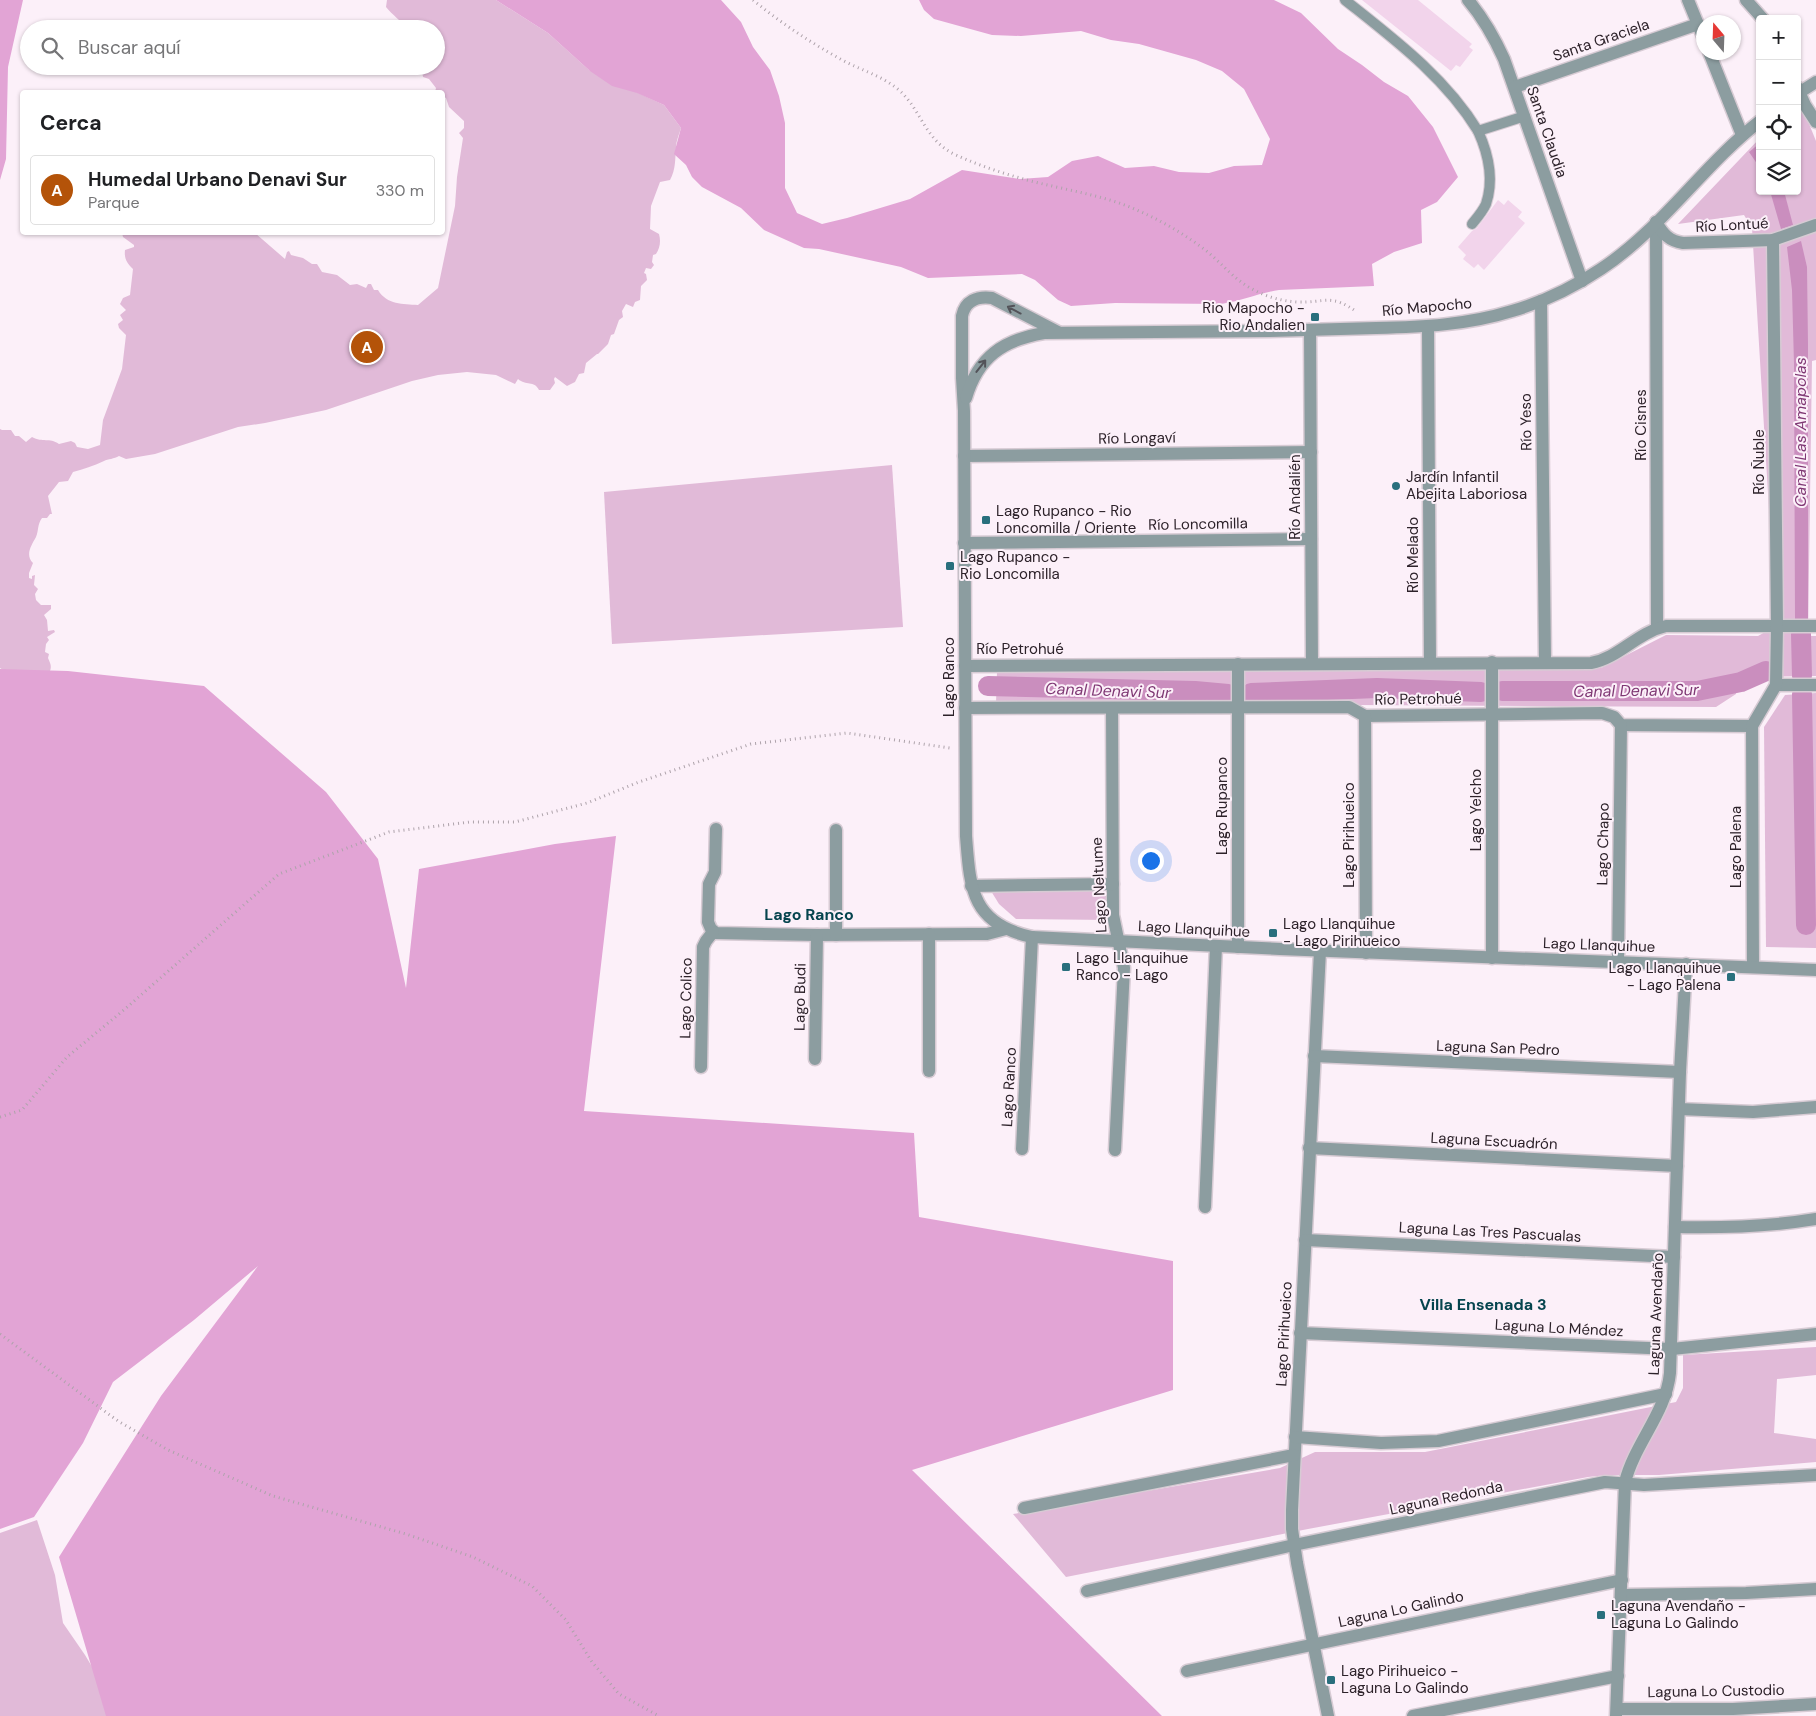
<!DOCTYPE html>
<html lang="es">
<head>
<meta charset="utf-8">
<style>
	body { margin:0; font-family:"DM Sans",sans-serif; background:#f2f2f2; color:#202124 }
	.controls { position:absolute; right:15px; top:15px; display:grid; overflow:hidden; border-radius:5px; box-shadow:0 1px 4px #0004 }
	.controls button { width:45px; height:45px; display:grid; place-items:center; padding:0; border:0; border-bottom:1px solid #e0e0e0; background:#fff; color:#202124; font:25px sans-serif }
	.compass { position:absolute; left:1696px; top:15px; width:45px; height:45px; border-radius:50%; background:#fff; box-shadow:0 1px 4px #0004; rotate:341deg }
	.you { position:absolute; left:1150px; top:860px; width:18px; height:18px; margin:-12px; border:4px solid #fff; border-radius:50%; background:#1a73e8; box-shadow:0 0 0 8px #1a73e833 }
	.badge { display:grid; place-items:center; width:32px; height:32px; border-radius:50%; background:#b45309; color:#fff; font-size:16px; font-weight:700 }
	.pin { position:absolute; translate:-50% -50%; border:2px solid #fff; box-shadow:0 1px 5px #0006 }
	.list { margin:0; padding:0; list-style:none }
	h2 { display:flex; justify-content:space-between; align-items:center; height:65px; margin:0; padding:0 20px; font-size:21px }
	h2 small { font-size:16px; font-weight:400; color:#757577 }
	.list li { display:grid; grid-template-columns:32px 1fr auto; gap:15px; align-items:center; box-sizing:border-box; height:70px; margin:0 10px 10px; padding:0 10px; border:1px solid #e0e0e0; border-radius:5px }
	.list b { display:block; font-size:19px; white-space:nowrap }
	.list p { margin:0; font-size:16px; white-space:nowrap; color:#757577 }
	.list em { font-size:16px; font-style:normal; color:#757577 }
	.icon { flex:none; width:28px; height:28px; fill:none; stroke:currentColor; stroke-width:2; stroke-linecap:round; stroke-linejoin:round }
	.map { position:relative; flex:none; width:1816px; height:1716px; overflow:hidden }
	.search { position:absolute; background:#fff; box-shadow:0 1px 4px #0004; left:20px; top:20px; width:425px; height:55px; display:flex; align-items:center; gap:12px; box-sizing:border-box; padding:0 18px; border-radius:28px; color:#757577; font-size:19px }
	.panel { position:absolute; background:#fff; box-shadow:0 1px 4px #0004; left:20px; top:90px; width:425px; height:145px; border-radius:5px }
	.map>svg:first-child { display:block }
	.green { fill:#e1bad8 }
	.forest { fill:#e2a4d5 }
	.water { fill:#ca8ebe }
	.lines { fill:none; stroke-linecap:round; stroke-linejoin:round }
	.canal { stroke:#ca8ebe; stroke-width:20 }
	.building { fill:#f2d4eb }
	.service-casing { stroke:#d7cbd4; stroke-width:12 }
	.minor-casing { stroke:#d7cbd4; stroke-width:15 }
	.tertiary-casing { stroke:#d7cbd4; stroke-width:15 }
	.path { stroke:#aea3ab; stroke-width:3; stroke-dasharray:1 4; stroke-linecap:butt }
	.service { stroke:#8c9da0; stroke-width:10 }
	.minor { stroke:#8c9da0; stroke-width:12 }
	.tertiary { stroke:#8c9da0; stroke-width:12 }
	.oneway { stroke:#535359 }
	.poi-dot { fill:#296f7d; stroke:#fcf0f9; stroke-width:2 }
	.labels { text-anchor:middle; stroke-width:4; stroke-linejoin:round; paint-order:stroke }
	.street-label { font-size:15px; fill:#2d222a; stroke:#fcf0f9 }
	.poi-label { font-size:15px; fill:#2d222a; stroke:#fcf0f9; text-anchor:start }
	.water-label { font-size:16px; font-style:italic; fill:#7f3874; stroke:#fcf0f9 }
	.neighbourhood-label { font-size:16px; font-weight:bold; fill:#05444e; stroke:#fcf0f9 }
</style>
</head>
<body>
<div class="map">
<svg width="1816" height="1716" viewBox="0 0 1816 1716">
	<rect width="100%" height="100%" fill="#fcf0f9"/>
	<g class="green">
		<path d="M 387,0 L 496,0 L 548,33 L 589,70 L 664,105 L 681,128 C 679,135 676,141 676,148 C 675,159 676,169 670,180 L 660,182 L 651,206 L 650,229 L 659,234 C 661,241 660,248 656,254 L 653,255 L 652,262 L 654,265 L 651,269 L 646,268 L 644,273 L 646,274 L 647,280 L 641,286 L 640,300 L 635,302 L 633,307 L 626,304 L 622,311 L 623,317 L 619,320 L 614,334 L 611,335 L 608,344 L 598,354 L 597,354 L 586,363 L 584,373 L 579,374 L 575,382 L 567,386 L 555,377 L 554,379 L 555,383 L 550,390 L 539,390 C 534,380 526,386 518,379 L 515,384 L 496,375 L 467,372 L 438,375 L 412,381 L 326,410 L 265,423 L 238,427 L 155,454 L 126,459 L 119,456 C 114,459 108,459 104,461 C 93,466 84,469 73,472 L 68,481 L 59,482 L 48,496 L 52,514 L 50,514 L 47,518 L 42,518 C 37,525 39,530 36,537 C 31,546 25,555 33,563 L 29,573 L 29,578 L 32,579 L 32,576 L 35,575 L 34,585 L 38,589 L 35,594 L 36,600 L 41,605 L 51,605 L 51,609 L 44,615 L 47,620 L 48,631 L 54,630 L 55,632 L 47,637 L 49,640 L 46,644 L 45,652 L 49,654 L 48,658 C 51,665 52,666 49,674 L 12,676 L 0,668 L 0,429 L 2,430 L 11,430 L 15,436 L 19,436 L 26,442 L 32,437 C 43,443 49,437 59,444 L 71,441 L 75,443 L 77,447 L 88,449 L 100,445 L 103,420 L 122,369 L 126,335 L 119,328 L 118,324 L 123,320 L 120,315 L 126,310 L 120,304 L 123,298 L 130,295 L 133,269 C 127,263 124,259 125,250 L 134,247 L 134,245 L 123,237 L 122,233 L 255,233 L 285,259 L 287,252 L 289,251 L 291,255 L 303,258 L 312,264 L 317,264 L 322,272 L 337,275 L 350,285 L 357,284 L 366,288 L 368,284 L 371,284 L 374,290 L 378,290 C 387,305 403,304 418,305 L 438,288 L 455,206 L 457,177 L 463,138 L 459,133 L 464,128 L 464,121 L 449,107 L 446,98 L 443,96 L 442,92 L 435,92 L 436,88 L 429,79 L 423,77 L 421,66 L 436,66 L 436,29 L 407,29 C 401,20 392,15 386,7 Z"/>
		<polygon points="1803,109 1816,141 1816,360 1812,361 1808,636 1816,636 1816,676 1737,677 1736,694 1716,707 996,703 997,672 1601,668 1666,635 1758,636 1776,626 1752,228 1744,215 1678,224 1760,138 1760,191 1797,191 1797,113"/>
		<polygon points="892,465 903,627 612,644 604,492"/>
		<polygon points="1816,693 1816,948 1766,947 1764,727 1785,695"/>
		<polygon points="1103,890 1108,894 1109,920 1016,919 999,904 991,891"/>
		<polygon points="1816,1347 1816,1375 1777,1379 1774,1433 1816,1439 1816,1462 1659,1475 1607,1475 1588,1477 1308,1529 1066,1577 1013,1514 1280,1468 1315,1452 1425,1452 1676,1402 1683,1388 1683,1355"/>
		<polygon points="37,1520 55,1575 63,1623 85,1655 112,1700 116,1716 0,1716 0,1533"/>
	</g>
	<g class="forest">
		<polygon points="0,0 23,0 8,67 6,159 0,180"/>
		<path d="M 496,0 L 721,0 L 741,22 L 753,47 L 770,70 L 779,96 L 785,123 L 785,188 L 797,213 L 822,224 L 847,218 L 910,199 L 962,170 L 1020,179 L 1048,177 L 1072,161 L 1098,156 L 1125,168 L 1154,166 L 1179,172 L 1209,173 L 1234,166 L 1262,165 L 1270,139 L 1244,89 L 1222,71 L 1196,60 L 1139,44 L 1111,40 L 1081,31 L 1021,36 L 992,35 L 934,19 L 924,10 L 919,0 L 1274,0 L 1301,13 L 1338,49 L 1362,65 L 1384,82 L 1408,96 L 1433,127 L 1458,177 L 1437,202 L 1421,210 L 1422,243 L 1394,252 L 1372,264 L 1374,286 L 1279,290 C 1259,293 1241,301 1221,304 L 1115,303 L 1071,306 L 1058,300 L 1035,280 L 1022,274 L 928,278 L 901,267 L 819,249 L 804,248 L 764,230 L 741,208 L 702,187 L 692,177 L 686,165 L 674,154 L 681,128 L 664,105 L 637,93 L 612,86 L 590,71 L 548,33 Z"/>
		<polygon points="0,669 68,671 204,686 326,792 378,859 406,988 419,869 555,844 616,836 584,1111 914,1133 919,1217 1173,1261 1173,1390 912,1470 1162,1716 106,1716 59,1557 161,1396 258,1266 194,1320 113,1382 83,1443 34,1517 0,1529"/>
	</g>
	<g class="water">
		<polygon points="1760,143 1760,168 1749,152"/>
		<polygon points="1770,191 1784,191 1793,225 1781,229"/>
		<polygon points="1801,241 1807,267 1808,345 1808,619 1795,619 1794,364 1792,290 1787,247"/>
	</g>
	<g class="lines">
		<g class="canal">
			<polyline points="1801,634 1802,676"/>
			<polyline points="988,686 1195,691 1228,694"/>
			<polyline points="1502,691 1697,691 1741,682 1766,671"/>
			<polyline points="1251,693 1377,688 1481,692"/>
			<polyline points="1802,694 1806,925"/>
		</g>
	</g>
	<g class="building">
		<polygon points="1362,0 1418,0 1472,44 1469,47 1473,50 1460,67 1456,65 1451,71"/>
		<polygon points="1498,200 1504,205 1508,200 1522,212 1518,217 1525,223 1484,270 1478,264 1474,268 1463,259 1466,255 1458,247 1472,231 1477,228"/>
	</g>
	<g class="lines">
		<g class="service-casing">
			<g id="service">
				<path d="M 1345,0 C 1394,39 1445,77 1478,131 L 1525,116"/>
				<path d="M 1472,224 C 1477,218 1483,211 1486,204 C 1494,180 1488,153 1478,131"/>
			</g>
		</g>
		<g class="minor-casing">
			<g id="minor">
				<path d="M 1468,0 C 1484,19 1494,37 1504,59 L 1582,281"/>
				<polyline points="1688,0 1704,39"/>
				<polyline points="1746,0 1763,19"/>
				<polyline points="1709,52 1742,135"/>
				<polyline points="1515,87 1698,24"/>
				<polyline points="1797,87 1805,105 1816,122"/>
				<polyline points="1656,222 1657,628"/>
				<path d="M 1656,222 C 1663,234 1669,241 1683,243 L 1773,240 L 1816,225"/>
				<polyline points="1541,301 1545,662"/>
				<polyline points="1428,327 1430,663"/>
				<polyline points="1310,330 1312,664"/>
				<polyline points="964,456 1311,452"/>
				<polyline points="964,543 1311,539"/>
				<path d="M 965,666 L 1591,663 C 1619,658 1636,633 1666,626 L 1816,626"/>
				<polyline points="1776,685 1816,685"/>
				<polyline points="965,708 1349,707 1365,716 1602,713 1614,717 1621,725 1752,726"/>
				<polyline points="1112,708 1113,915 1124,968 1115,1150"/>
				<polyline points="1365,716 1366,953"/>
				<polyline points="716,829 715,872 709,884 708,922 711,929 716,933 817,935 973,934 987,934 1006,929"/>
				<polyline points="971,886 1113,884"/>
				<polyline points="929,934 929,1071"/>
				<polyline points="836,935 836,830"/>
				<polyline points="1238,947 1238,664"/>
				<polyline points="1320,951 1292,1510 1292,1529 1297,1563 1328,1716"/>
				<polyline points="1492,958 1492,662"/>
				<polyline points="1618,962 1621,725"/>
				<polyline points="1753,967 1752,726 1776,685 1777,626 1773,240"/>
				<polyline points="1314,1056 1680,1072"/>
				<polyline points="815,1059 817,935"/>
				<polyline points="701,1067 703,947 706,941 713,932"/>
				<polyline points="1679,1109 1753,1112 1816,1107"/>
				<polyline points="1309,1148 1677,1166"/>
				<polyline points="1022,1149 1032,937"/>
				<polyline points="1205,1207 1216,946"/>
				<path d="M 1675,1227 C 1724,1228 1768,1227 1816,1219"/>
				<polyline points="1305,1240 1674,1257"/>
				<polyline points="1300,1333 1672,1349 1816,1334"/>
				<polyline points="1295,1437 1381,1443 1438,1441 1666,1394"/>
				<polyline points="1024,1508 1294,1455"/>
				<polyline points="1087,1591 1294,1545 1605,1482 1644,1485 1816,1475"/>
				<polyline points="1622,1595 1746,1593 1816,1589"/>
				<polyline points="1187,1671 1622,1580"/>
				<polyline points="1617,1709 1733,1709 1816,1704"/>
				<polyline points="1413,1716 1618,1676"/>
				<path d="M 1616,1716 L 1625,1482 C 1635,1443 1666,1413 1670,1373 L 1680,1072 L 1686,964"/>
			</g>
		</g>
		<g class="tertiary-casing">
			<g id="tertiary">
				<polyline points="1797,94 1816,82"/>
				<path d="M 1058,332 L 992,298 C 977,296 965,301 962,316 L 962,378 L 964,411 L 966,836 C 970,888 971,924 1032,937 L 1280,949 L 1816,970"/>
				<path d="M 966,398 C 978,357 1003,340 1044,333 C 1119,332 1194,331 1269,331 C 1305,330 1340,329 1376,328 C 1422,327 1467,325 1512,311 C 1543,302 1574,287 1601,269 C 1662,229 1703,165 1760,121"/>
			</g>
		</g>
		<g class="path">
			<path d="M 753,0 C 781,23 811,43 844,61 C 863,71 883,76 900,91 C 922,111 925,141 956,155 C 987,169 1020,179 1052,186 C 1082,193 1111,198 1139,211 C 1162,221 1184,234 1204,249 C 1221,262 1234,280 1254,290 C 1267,297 1282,301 1297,302 C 1326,303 1330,293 1357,312"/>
			<polyline points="0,1117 22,1110 67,1057 125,1009 279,874 389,832 470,822 515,822 587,803 639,782 751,744 847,733 950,748"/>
			<polyline points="0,1334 118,1421 168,1450 273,1496 406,1534 473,1557 532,1586 566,1620 592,1662 619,1694 659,1716"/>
		</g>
		<use href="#service" class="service"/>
		<use href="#minor" class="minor"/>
		<use href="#tertiary" class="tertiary"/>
	</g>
	<defs><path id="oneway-shaft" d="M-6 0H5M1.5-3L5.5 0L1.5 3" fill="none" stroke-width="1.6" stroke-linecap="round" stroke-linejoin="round" transform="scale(1.25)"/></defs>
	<g class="oneway">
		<use href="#oneway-shaft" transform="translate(1014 310) rotate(-152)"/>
		<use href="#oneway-shaft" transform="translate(981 366) rotate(-52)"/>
	</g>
	<g class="poi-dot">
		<rect x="1310" y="312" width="10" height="10" rx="2.5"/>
		<circle cx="1396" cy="486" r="5"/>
		<rect x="981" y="515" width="10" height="10" rx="2.5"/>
		<rect x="945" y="561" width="10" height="10" rx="2.5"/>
		<rect x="1268" y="928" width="10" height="10" rx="2.5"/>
		<rect x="1061" y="962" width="10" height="10" rx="2.5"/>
		<rect x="1726" y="972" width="10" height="10" rx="2.5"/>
		<rect x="1596" y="1610" width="10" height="10" rx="2.5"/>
		<rect x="1326" y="1675" width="10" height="10" rx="2.5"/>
	</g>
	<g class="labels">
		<g class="street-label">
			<text transform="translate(1601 40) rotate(-19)" y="5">Santa Graciela</text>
			<text transform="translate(1547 132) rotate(71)" y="5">Santa Claudia</text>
			<text transform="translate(1732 225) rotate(-3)" y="5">Río Lontué</text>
			<text transform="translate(1427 307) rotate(-5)" y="5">Río Mapocho</text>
			<text transform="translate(1526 422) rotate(-91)" y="5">Río Yeso</text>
			<text transform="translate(1641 425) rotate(-90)" y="5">Río Cisnes</text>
			<text transform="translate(1137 438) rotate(-1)" y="5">Río Longaví</text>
			<text transform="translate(1759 462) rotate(-90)" y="5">Río Ñuble</text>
			<text transform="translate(1295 497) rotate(-90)" y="5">Río Andalién</text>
			<text transform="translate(1198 524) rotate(-1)" y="5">Río Loncomilla</text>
			<text transform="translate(1413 555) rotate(-90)" y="5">Río Melado</text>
			<text x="1020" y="654">Río Petrohué</text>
			<text transform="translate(949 677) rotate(-90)" y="5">Lago Ranco</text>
			<text transform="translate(1418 699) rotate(-1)" y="5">Río Petrohué</text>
			<text transform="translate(1222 806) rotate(-90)" y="5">Lago Rupanco</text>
			<text transform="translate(1476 810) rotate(-90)" y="5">Lago Yelcho</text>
			<text transform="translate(1349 835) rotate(-90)" y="5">Lago Pirihueico</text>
			<text transform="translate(1603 844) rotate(-89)" y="5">Lago Chapo</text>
			<text transform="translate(1736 847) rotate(-90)" y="5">Lago Palena</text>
			<text transform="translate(1099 885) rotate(-93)" y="5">Lago Neltume</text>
			<text transform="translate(1194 929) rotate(3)" y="5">Lago Llanquihue</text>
			<text transform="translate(1599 945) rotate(2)" y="5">Lago Llanquihue</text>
			<text transform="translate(800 997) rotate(-89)" y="5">Lago Budi</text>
			<text transform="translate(686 998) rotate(-89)" y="5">Lago Colico</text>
			<text transform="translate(1498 1048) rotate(2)" y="5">Laguna San Pedro</text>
			<text transform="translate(1009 1087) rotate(-87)" y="5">Lago Ranco</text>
			<text transform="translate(1494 1141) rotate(3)" y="5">Laguna Escuadrón</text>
			<text transform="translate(1490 1232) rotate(3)" y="5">Laguna Las Tres Pascualas</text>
			<text transform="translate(1656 1314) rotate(-88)" y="5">Laguna Avendaño</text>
			<text transform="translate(1559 1328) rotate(3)" y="5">Laguna Lo Méndez</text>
			<text transform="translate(1284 1334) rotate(-87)" y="5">Lago Pirihueico</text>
			<text transform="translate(1446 1498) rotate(-12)" y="5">Laguna Redonda</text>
			<text transform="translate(1401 1609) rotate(-12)" y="5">Laguna Lo Galindo</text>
			<text transform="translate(1716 1691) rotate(-1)" y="5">Laguna Lo Custodio</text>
		</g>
		<g class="poi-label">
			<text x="1305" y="313" text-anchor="end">Rio Mapocho -<tspan x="1305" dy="17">Rio Andalien</tspan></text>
			<text x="1406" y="482">Jardín Infantil<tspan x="1406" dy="17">Abejita Laboriosa</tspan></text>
			<text x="996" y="516">Lago Rupanco - Rio<tspan x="996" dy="17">Loncomilla / Oriente</tspan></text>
			<text x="960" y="562">Lago Rupanco -<tspan x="960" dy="17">Rio Loncomilla</tspan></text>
			<text x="1283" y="929">Lago Llanquihue<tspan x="1283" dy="17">- Lago Pirihueico</tspan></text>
			<text x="1076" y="963">Lago Llanquihue<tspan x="1076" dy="17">Ranco - Lago</tspan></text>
			<text x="1721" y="973" text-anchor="end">Lago Llanquihue<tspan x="1721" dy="17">- Lago Palena</tspan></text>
			<text x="1611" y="1611">Laguna Avendaño -<tspan x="1611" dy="17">Laguna Lo Galindo</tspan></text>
			<text x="1341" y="1676">Lago Pirihueico -<tspan x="1341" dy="17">Laguna Lo Galindo</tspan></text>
		</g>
		<g class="water-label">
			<text transform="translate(1800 432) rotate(-90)" y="6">Canal Las Amapolas</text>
			<text transform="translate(1108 690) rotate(2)" y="6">Canal Denavi Sur</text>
			<text transform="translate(1636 690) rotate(-1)" y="6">Canal Denavi Sur</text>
		</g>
		<g class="neighbourhood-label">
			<text x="809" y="920">Lago Ranco</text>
			<text x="1483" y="1310">Villa Ensenada 3</text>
		</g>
	</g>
</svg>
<div class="controls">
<button>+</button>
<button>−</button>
<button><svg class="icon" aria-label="locate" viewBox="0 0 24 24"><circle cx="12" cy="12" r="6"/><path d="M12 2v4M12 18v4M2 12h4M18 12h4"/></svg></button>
<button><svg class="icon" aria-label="layers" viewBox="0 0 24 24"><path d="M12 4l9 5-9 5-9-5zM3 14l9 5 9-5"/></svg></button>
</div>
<svg class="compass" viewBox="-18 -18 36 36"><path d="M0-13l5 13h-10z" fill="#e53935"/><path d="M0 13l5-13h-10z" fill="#757577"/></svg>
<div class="you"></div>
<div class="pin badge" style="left:367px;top:347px">A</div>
<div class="search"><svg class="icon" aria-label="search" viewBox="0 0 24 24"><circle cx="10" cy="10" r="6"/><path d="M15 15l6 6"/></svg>Buscar aquí</div>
<section class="panel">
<h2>Cerca<small></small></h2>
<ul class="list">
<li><span class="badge">A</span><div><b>Humedal Urbano Denavi Sur</b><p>Parque</p></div><em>330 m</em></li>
</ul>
</section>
</div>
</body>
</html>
